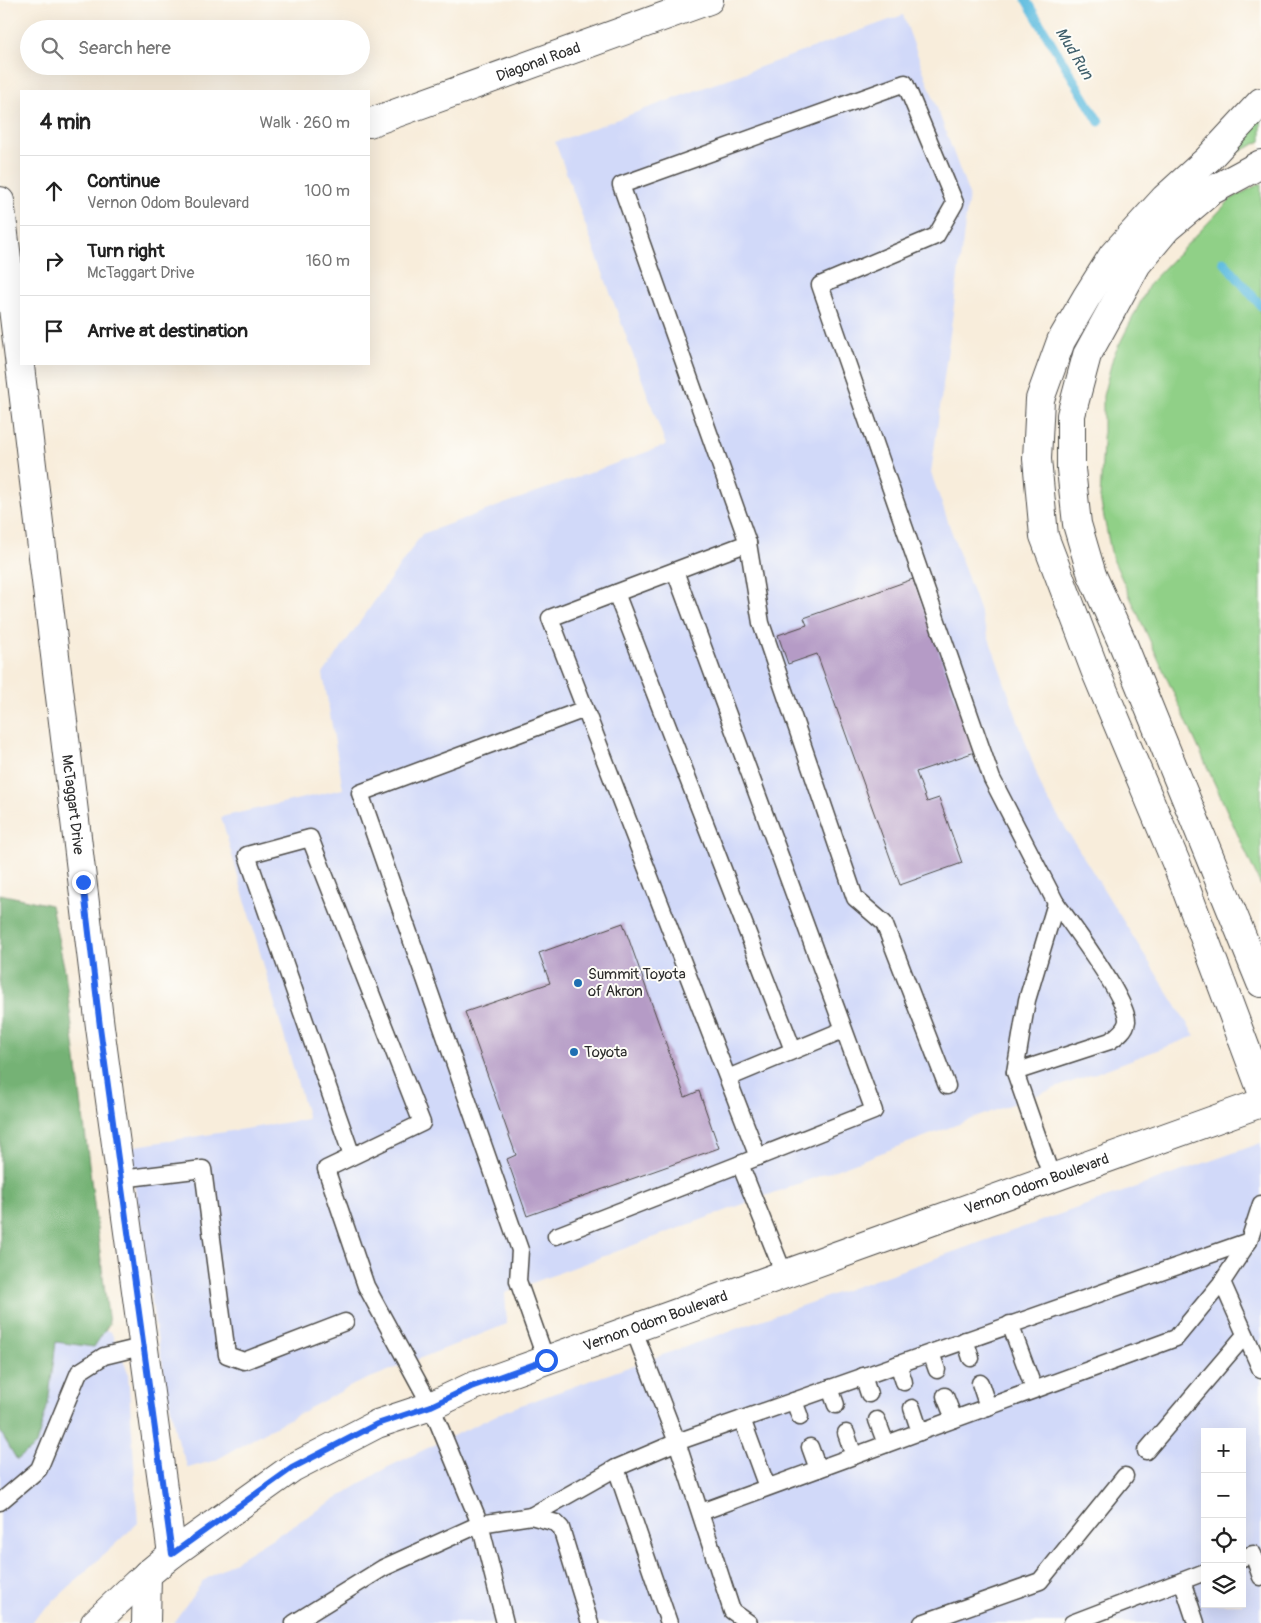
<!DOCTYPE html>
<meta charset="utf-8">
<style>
:root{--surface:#fff;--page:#f2f2f2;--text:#222;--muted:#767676;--line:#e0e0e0}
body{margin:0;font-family:Pangolin,sans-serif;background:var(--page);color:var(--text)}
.controls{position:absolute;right:15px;bottom:15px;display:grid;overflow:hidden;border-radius:0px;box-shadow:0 5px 20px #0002}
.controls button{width:45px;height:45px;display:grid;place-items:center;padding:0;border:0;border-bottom:1px solid var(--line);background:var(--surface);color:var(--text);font:25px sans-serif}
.stop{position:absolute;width:15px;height:15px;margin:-11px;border:4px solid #2563eb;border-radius:50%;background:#fff}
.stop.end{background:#2563eb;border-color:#fff;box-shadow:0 1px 5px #0008}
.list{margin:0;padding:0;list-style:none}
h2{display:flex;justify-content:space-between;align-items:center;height:65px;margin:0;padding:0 20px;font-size:21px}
h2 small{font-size:16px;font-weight:400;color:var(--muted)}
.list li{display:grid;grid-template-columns:32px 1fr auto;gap:15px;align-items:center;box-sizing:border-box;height:70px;padding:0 20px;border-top:1px solid var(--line)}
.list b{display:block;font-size:19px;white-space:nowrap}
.list p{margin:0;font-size:16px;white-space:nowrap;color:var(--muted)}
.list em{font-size:16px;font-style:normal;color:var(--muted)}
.icon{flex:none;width:28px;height:28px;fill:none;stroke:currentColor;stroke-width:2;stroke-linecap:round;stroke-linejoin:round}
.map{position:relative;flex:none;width:1261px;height:1623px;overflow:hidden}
.search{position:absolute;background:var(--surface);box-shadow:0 5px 20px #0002;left:20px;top:20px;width:350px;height:55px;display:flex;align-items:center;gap:12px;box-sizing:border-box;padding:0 18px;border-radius:28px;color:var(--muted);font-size:19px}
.panel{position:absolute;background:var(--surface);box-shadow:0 5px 20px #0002;left:20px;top:90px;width:350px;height:275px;border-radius:0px}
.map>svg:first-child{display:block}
.built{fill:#d1d9f9;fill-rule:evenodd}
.green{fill:#90d087;stroke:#5e7e59}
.forest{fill:#74b274;stroke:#506e50}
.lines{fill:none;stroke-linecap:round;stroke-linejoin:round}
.stream{stroke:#62bee0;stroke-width:9}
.building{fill:#b59bc6}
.lane-casing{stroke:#4a4845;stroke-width:19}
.street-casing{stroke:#4a4845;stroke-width:30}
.secondary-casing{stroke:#4a4845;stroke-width:30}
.highway-casing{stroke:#4a4845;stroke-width:30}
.lane{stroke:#fff;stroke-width:16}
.street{stroke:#fff;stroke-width:28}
.secondary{stroke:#fff;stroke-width:28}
.highway{stroke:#fff;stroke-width:28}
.route{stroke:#2563eb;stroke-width:6}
.poi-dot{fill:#1f6fb2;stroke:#fdfcf7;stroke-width:2}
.labels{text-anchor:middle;stroke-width:4;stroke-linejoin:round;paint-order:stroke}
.street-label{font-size:15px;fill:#2b2b2b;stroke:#fdfcf7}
.poi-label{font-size:15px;fill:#2b2b2b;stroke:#fdfcf7;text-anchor:start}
.water-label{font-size:16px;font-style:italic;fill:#3e5e6a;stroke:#fdfcf7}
</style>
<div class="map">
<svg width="1261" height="1623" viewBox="0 0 1261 1623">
<rect width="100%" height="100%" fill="#fdfcf7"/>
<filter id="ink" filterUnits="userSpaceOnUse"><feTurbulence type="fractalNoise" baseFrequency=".02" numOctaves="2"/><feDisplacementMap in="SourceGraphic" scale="10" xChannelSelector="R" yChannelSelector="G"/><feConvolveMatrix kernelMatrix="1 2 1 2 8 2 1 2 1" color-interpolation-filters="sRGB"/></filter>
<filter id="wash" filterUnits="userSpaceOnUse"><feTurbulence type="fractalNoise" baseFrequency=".0096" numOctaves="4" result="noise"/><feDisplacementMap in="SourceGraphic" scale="20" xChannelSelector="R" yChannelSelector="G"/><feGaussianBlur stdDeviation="1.12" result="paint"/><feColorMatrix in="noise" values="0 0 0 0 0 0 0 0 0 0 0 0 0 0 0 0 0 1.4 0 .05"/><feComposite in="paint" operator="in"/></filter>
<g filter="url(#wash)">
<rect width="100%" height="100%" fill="#f8eddb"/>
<g class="built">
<polygon points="903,15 969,195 931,473 1043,792 1195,1036 505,1293 507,1324 355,1384 272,1428 216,1460 188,1468 176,1436 155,1325 129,1147 308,1119 221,817 343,789 323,674 422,534 666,445 555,142"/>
<path d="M1261,1143V1623H173L203,1581L386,1468L507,1410ZM1205,1432H1242V1604H1205Z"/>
<polygon points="0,1291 111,1332 128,1372 138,1523 30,1623 0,1623"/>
</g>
<g class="green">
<polygon points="1261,113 1261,141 1233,155 1199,176"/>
<polygon points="1261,183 1261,886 1112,557 1100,498 1103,443 1103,396 1113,357 1150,283 1231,199"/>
</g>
<polygon class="forest" points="0,894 51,905 65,971 109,1324 94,1347 56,1342 48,1404 36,1445 17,1460 0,1431"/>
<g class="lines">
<g class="stream">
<polyline points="1026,0 1099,122"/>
<polyline points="1223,261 1261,306"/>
</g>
</g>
<g id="blocks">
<g class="building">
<polygon points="913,579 975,752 916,772 927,802 939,798 962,863 900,885 817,654 788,664 778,635 807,625 804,618"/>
<polygon points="623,923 685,1097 699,1091 719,1148 527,1216 507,1159 516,1155 465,1012 550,983 539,953"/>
</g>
</g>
</g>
<g filter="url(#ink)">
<use href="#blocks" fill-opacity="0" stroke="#4a4845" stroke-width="1"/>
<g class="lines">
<defs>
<g id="lane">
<polyline points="675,571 874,1111 758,1157"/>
<polyline points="616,593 793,1050"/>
<path d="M1015,1072L1110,1041C1117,1036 1126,1030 1127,1021C1128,1000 1070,922 1056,903"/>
<polyline points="728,1078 843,1030"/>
<polyline points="947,1086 884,923 855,898 761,623 748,543 621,185 905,83 955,203 936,236 820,285 992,779 1056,903 1027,1000 1015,1072 1052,1178"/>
<polyline points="352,1156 247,855 310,838 422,1123 326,1169 366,1286 431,1406 480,1524 505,1623"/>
<polyline points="740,1164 784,1274"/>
<polyline points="121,1179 203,1169 227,1355 244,1361 345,1322"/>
<polyline points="556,1236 758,1157 550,618 748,543"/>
<polyline points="1249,1241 1222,1282 1261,1370"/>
<polyline points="1010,1324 1034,1389"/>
<polyline points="633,1328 677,1442 732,1611 749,1623"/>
<polyline points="965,1340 971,1358"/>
<polyline points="931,1353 937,1370"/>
<polyline points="546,1360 518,1281 520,1250 360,793 585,709"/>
<polyline points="898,1364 904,1382"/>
<polyline points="863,1376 869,1394"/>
<polyline points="980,1383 988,1407"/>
<polyline points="830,1388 836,1405"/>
<polyline points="945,1396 954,1419"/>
<polyline points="794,1401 800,1417"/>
<polyline points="912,1408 920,1432"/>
<polyline points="742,1419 767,1487"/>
<polyline points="877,1420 886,1444"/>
<polyline points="846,1433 854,1456"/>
<polyline points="810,1447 818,1469"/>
<polyline points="1146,1451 1245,1335"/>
<polyline points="616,1468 669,1623"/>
<polyline points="0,1502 39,1469 79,1372 104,1356 145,1346"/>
<polyline points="701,1512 1176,1338 1222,1282"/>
<polyline points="531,1516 616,1468 677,1442 1249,1241 1261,1204"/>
<polyline points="1242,1558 1253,1554 1261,1577"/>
<polyline points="1182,1581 1196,1623"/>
<polyline points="294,1623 383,1568 480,1524 531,1516 556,1523 561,1528 590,1623"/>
<polyline points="922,1623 1040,1581 1125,1476"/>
<polyline points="1072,1623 1205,1572"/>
</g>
<g id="street">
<path id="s1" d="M369,123L709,0"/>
<path id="s2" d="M0,201L100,1027L172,1554"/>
<polyline points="146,1623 147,1574"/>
</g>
<g id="secondary">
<path id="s3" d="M95,1623L137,1583L172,1554L292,1468L377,1424L431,1406L471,1387L1261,1103"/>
</g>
<g id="highway">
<polyline points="1261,102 1208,159 1165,198 1113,255 1086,298 1061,341 1040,399 1037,459 1044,536 1095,670 1177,865 1261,1089"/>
<polyline points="1261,164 1211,191 1167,228 1137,264 1087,355 1071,415 1071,469 1077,524 1092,575 1123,644 1261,983"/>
</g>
</defs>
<use href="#lane" class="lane-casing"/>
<use href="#street" class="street-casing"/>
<use href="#secondary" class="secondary-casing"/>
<use href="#highway" class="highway-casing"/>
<use href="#lane" class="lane"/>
<use href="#street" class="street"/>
<use href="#secondary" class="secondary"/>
<use href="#highway" class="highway"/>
</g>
</g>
<g class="lines" filter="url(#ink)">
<polyline class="route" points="83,882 100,1027 172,1554 292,1468 377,1424 431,1406 471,1387 546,1360"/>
</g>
<g class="poi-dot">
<circle cx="578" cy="983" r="5"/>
<circle cx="574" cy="1052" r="5"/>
</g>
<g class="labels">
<g class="street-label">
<text dy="5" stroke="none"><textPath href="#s1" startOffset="180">Diagonal Road</textPath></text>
<text dy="5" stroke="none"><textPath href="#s2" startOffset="608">McTaggart Drive</textPath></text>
<text dy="5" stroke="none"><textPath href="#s3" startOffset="1049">Vernon Odom Boulevard</textPath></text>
<text dy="5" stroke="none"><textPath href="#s3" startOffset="644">Vernon Odom Boulevard</textPath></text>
</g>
<g class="poi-label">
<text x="588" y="979">Summit Toyota<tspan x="588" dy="17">of Akron</tspan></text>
<text x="584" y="1057">Toyota</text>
</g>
<g class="water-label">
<text transform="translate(1075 53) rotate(59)" y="6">Mud Run</text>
</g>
</g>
</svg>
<div class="controls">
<button>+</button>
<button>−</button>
<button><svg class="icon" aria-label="locate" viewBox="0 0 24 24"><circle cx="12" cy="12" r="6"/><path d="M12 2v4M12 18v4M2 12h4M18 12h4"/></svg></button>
<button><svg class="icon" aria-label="layers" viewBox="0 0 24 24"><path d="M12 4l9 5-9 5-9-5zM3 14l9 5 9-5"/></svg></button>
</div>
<div class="stop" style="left:546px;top:1360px"></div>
<div class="stop end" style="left:83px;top:882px"></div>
<div class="search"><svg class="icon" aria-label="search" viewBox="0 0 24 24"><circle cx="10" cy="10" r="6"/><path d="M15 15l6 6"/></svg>Search here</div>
<section class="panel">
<h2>4 min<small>Walk · 260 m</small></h2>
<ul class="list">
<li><svg class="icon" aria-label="ahead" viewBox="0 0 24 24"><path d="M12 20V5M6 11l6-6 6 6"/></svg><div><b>Continue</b><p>Vernon Odom Boulevard</p></div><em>100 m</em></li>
<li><svg class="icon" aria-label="right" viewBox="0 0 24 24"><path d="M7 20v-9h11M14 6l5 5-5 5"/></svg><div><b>Turn right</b><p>McTaggart Drive</p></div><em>160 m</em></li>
<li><svg class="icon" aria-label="arrive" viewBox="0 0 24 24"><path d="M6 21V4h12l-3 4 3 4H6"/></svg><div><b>Arrive at destination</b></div></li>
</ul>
</section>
</div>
